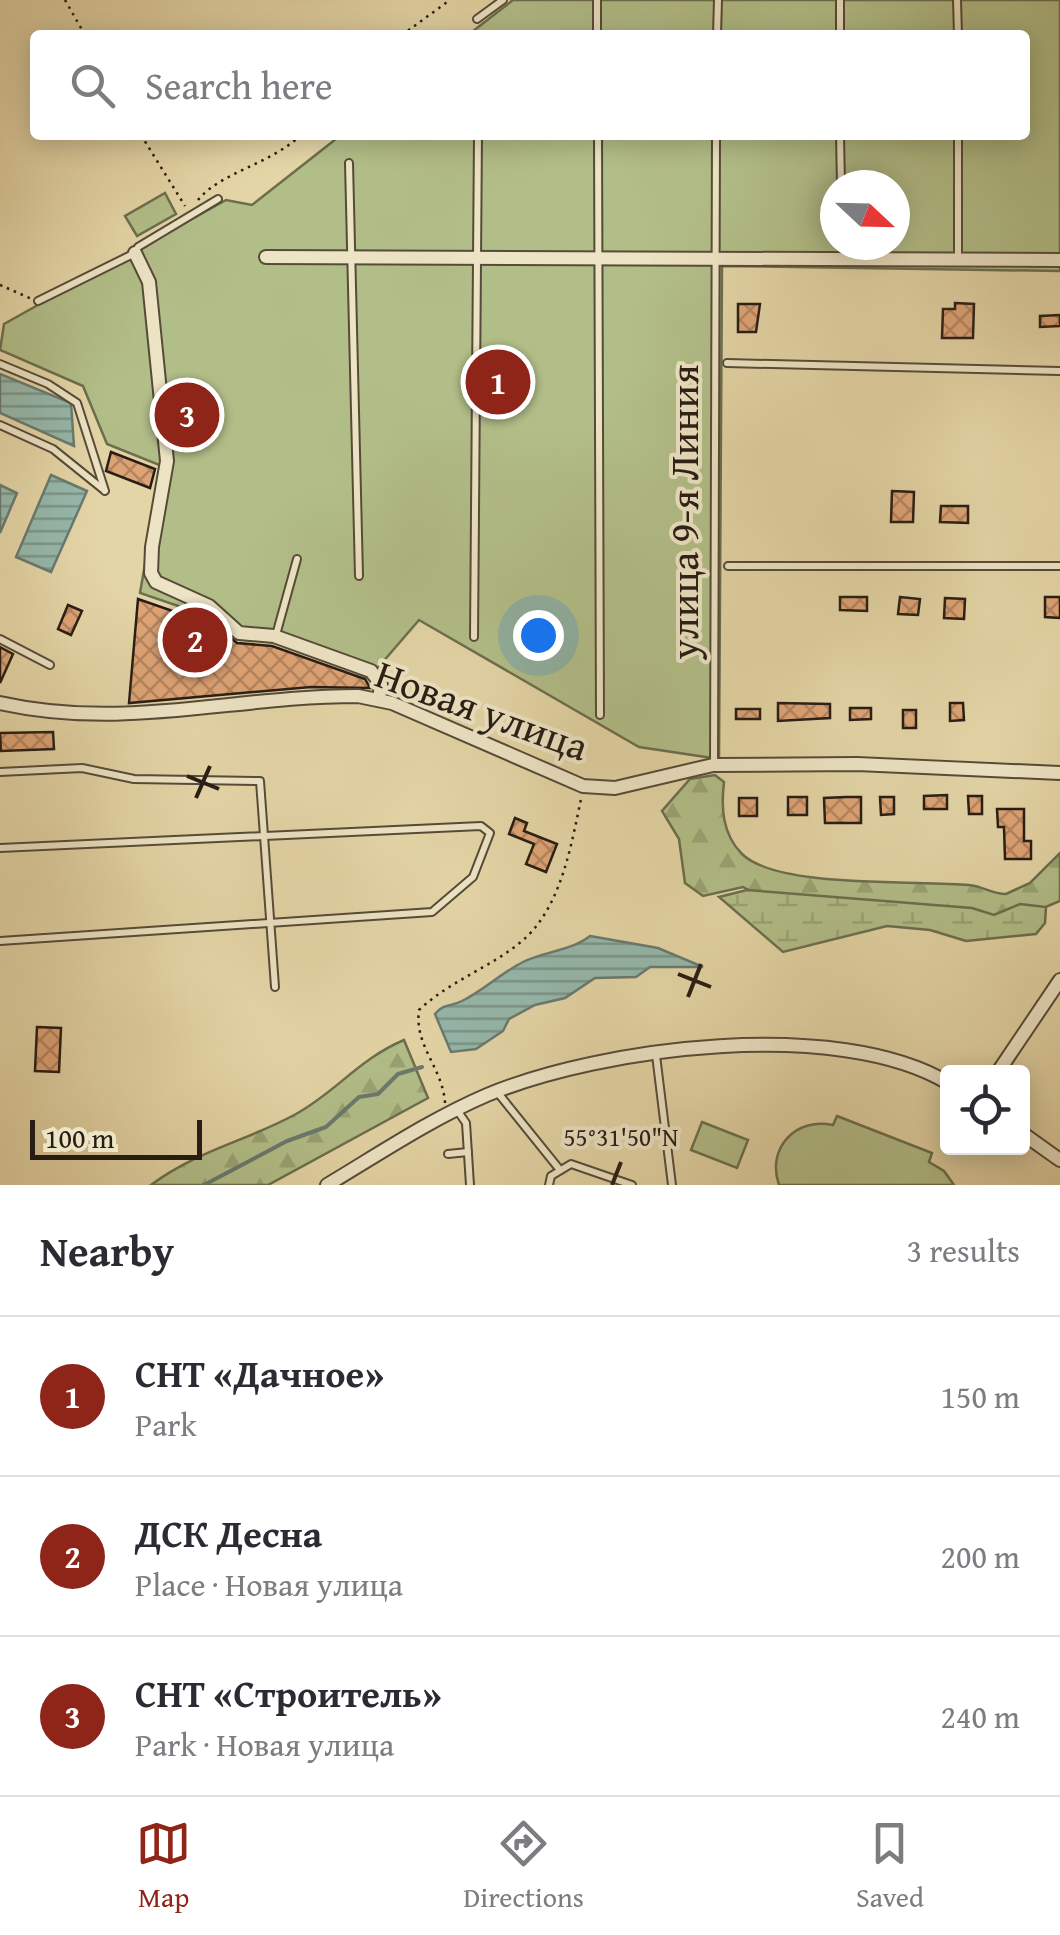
<!DOCTYPE html>
<meta charset="utf-8">
<style>
:root{--surface:#fff;--page:#f2f2f3;--text:#2b2b33;--muted:#7c7c81;--line:#e1e1e2;--accent:#8f2418}
body{margin:0;font-family:"Gentium Book Plus",serif;background:var(--page);color:var(--text)}
.controls{position:absolute;right:30px;bottom:30px;display:grid;overflow:hidden;border-radius:10px;box-shadow:0 5px 25px #0003}
.controls button{width:90px;height:90px;display:grid;place-items:center;padding:0;border:0;border-bottom:2px solid var(--line);background:var(--surface);color:var(--text);font:50px sans-serif}
.compass{position:absolute;left:820px;top:170px;width:90px;height:90px;border-radius:50%;background:var(--surface);box-shadow:0 5px 25px #0003;rotate:112deg}
.scale{position:absolute;left:30px;bottom:25px;width:172px;box-sizing:border-box;padding-left:10px;border:5px solid #271d14;border-top:0;font-size:28px;line-height:35px;white-space:nowrap;color:#271d14;-webkit-text-stroke:8px #ede4c5;paint-order:stroke}
.you{position:absolute;left:538px;top:635px;width:35px;height:35px;margin:-25px;border:8px solid #fff;border-radius:50%;background:#1a73e8;box-shadow:0 0 0 15px #1a73e833}
.badge{display:grid;place-items:center;width:65px;height:65px;border-radius:50%;background:var(--accent);color:#fff;font-size:32px;font-weight:700}
.pin{position:absolute;translate:-50% -50%;border:5px solid #fff;box-shadow:0 2px 10px #0006}
.list{margin:0;padding:0;list-style:none}
h2{display:flex;justify-content:space-between;align-items:center;height:130px;margin:0;padding:0 40px;font-size:42px}
h2 small{font-size:32px;font-weight:400;color:var(--muted)}
.list li{display:grid;grid-template-columns:65px 1fr auto;gap:30px;align-items:center;box-sizing:border-box;height:160px;padding:0 40px;border-top:2px solid var(--line)}
.list b{display:block;font-size:38px;white-space:nowrap}
.list p{margin:0;font-size:32px;white-space:nowrap;color:var(--muted)}
.list em{font-size:32px;font-style:normal;color:var(--muted)}
.icon{flex:none;width:55px;height:55px;fill:none;stroke:currentColor;stroke-width:2;stroke-linecap:round;stroke-linejoin:round}
.map{position:relative;flex:none;width:1060px;height:1185px;overflow:hidden}
.search{position:absolute;background:var(--surface);box-shadow:0 5px 25px #0003;left:30px;right:30px;top:30px;height:110px;display:flex;align-items:center;gap:25px;box-sizing:border-box;padding:0 35px;border-radius:10px;color:var(--muted);font-size:38px}
.sheet{height:610px;background:var(--surface)}
nav{display:flex;justify-content:space-around;align-items:center;box-sizing:border-box;height:140px;border-top:2px solid var(--line);background:var(--surface);font-size:28px;color:var(--muted)}
nav a{display:grid;justify-items:center;gap:5px}
nav .on{color:var(--accent)}
.map>svg:first-child{display:block}
.green{fill:#b2be88;stroke:#6c6e4e;stroke-width:2.5;fill-rule:evenodd}
.forest{fill:url(#forest-firs);stroke:#6c6e4e;stroke-width:2.5}
.wetland{fill:url(#wetland-marsh);stroke:#6c6e4e;stroke-width:2.5}
.water{fill:url(#water-rules);stroke:#697a6f;stroke-width:2.5}
.lines{fill:none;stroke-linecap:round;stroke-linejoin:round}
.stream{stroke:#697a6f;stroke-width:4}
.building{fill:url(#building-cross-hatch);stroke:#271d14;stroke-width:2.5}
.lane-casing{stroke:#564b38;stroke-width:10}
.street-casing{stroke:#564b38;stroke-width:16}
.path{stroke:#271d14;stroke-width:2.5;stroke-dasharray:2.5 5;stroke-linecap:butt}
.lane{stroke:#ede4c5;stroke-width:6}
.street{stroke:#ede4c5;stroke-width:12}
.ticks{fill:none;stroke:#271d14;stroke-width:4}
.labels{text-anchor:middle;stroke-width:8;stroke-linejoin:round;paint-order:stroke}
.street-label{font-size:40px;fill:#271d14;stroke:#ede4c5}
.ticks-label{font-size:25px;text-anchor:middle;fill:#271d14;stroke:#ede4c5;stroke-width:8;stroke-linejoin:round;paint-order:stroke}
</style>
<div class="map">
<svg width="1060" height="1185" viewBox="0 0 1060 1185">
<defs>
<pattern id="forest-firs" width="22" height="20" patternUnits="userSpaceOnUse" patternTransform="scale(2.5)"><rect width="22" height="20" fill="#b2be88"/><path d="M5 1l3.5 6h-7zM16 11l3.5 6h-7z" fill="#99a374"/></pattern>
<pattern id="wetland-marsh" width="20" height="14" patternUnits="userSpaceOnUse" patternTransform="scale(2.5)"><rect width="20" height="14" fill="#b2be88"/><path d="M1 5h8M5 5V1M11 12h8M15 12V8" fill="none" stroke="#99a374"/></pattern>
<pattern id="water-rules" width="6" height="5" patternUnits="userSpaceOnUse" patternTransform="scale(2.5)"><rect width="6" height="5" fill="#95b8ab"/><path d="M0 2.5h6" fill="none" stroke="#7a958a"/></pattern>
<pattern id="building-cross-hatch" width="8" height="8" patternUnits="userSpaceOnUse" patternTransform="scale(2.5)"><rect width="8" height="8" fill="#dfa476"/><path d="M0 0l8 8M0 8l8-8" fill="none" stroke="#b58560"/></pattern>
</defs>
<rect width="100%" height="100%" fill="#e4d5a6"/>
<filter id="stains"><feTurbulence type="fractalNoise" baseFrequency=".002" numOctaves="4"/><feColorMatrix values="0 0 0 0 .2 0 0 0 0 .09 0 0 0 0 .02 0 0 0 .5 -.17"/></filter>
<radialGradient id="worn" r=".72"><stop offset=".6" stop-color="#630" stop-opacity="0"/><stop offset="1" stop-color="#630" stop-opacity=".3"/></radialGradient>
<g class="green">
<path d="M513,0H1060V271L722,266L719,759L639,747L419,620L369,678L295,646L140,593L162,466L107,444L83,386L0,350L4,324L226,200L252,205L341,135H1025V35H468ZM835,185H895V245H835Z"/>
<polygon points="165,193 176,214 137,236 125,216"/>
<path d="M837,1116L932,1153L929,1162L944,1171L954,1185H779C766,1148 796,1117 833,1125Z"/>
<polygon points="702,1122 748,1140 737,1168 691,1150"/>
</g>
<g class="forest">
<path d="M715,775L724,782C721,807 722,834 742,854C778,889 917,880 969,885C982,886 992,894 1006,894L1030,883L1060,853V901L1027,915L809,922L743,887L703,896L685,883L679,839L662,811L690,779Z"/>
<path d="M404,1040L428,1098L268,1185H151C198,1150 247,1141 296,1114C336,1092 359,1059 404,1040Z"/>
</g>
<polygon class="wetland" points="747,890 972,908 994,915 1020,904 1046,907 1045,923 1036,934 966,941 930,930 887,926 783,952 719,897"/>
<g class="water">
<polygon points="0,374 71,403 74,446 0,413"/>
<polygon points="51,475 87,491 51,572 16,557"/>
<polygon points="0,485 17,493 0,533"/>
<path d="M590,936L658,948L703,967H650L636,977L595,978L565,998L535,1005L509,1019L503,1031L476,1049L451,1052L435,1014C444,1003 450,1007 462,1001C483,991 501,973 523,962C545,951 571,951 590,936Z"/>
</g>
<g class="lines">
<polyline class="stream" points="204,1185 287,1141 326,1127 359,1097 378,1094 398,1074 422,1067"/>
</g>
<g class="building">
<polygon points="955,303 974,304 973,338 942,338 943,309 955,309"/>
<polygon points="738,304 760,304 756,332 738,332"/>
<polygon points="1060,315 1060,326 1040,327 1040,316"/>
<polygon points="111,452 155,469 150,488 106,471"/>
<polygon points="892,491 914,492 913,522 891,522"/>
<polygon points="941,506 968,506 968,523 940,522"/>
<polygon points="840,597 867,597 867,611 840,610"/>
<polygon points="900,597 920,599 918,615 898,614"/>
<polygon points="1045,597 1060,597 1060,618 1045,617"/>
<polygon points="945,598 965,599 964,619 944,618"/>
<polygon points="138,599 216,626 237,643 272,646 365,679 370,688 311,687 129,703"/>
<polygon points="68,605 82,611 71,635 58,629"/>
<polygon points="0,647 13,654 0,683"/>
<polygon points="778,703 830,704 830,718 778,721"/>
<polygon points="950,703 963,703 964,720 950,721"/>
<polygon points="850,708 871,708 871,719 850,720"/>
<rect x="736" y="709" width="24" height="10"/>
<rect x="903" y="710" width="13" height="18"/>
<polygon points="53,732 54,749 1,751 0,733"/>
<polygon points="947,795 947,809 924,809 924,796"/>
<polygon points="968,796 982,796 982,814 969,814"/>
<rect x="788" y="797" width="19" height="18"/>
<polygon points="846,797 861,797 861,823 825,823 824,798"/>
<polygon points="880,797 894,797 894,814 881,815"/>
<rect x="739" y="798" width="18" height="18"/>
<polygon points="997,809 1024,809 1024,841 1031,841 1031,859 1005,859 1004,827 998,827"/>
<polygon points="515,818 527,823 524,831 557,844 546,872 526,864 534,844 509,834"/>
<polygon points="37,1027 61,1028 59,1072 35,1071"/>
</g>
<g class="lines">
<defs>
<g id="lane">
<polyline points="597,0 597,35"/>
<polyline points="840,0 840,35"/>
<polyline points="957,0 958,35"/>
<polyline points="477,19 503,0"/>
<polyline points="717,35 718,0"/>
<polyline points="598,135 600,715"/>
<polyline points="840,135 841,185"/>
<polyline points="958,135 958,258"/>
<polyline points="349,163 359,576"/>
<polyline points="38,301 135,253 138,247 218,199"/>
<polyline points="727,363 1060,371"/>
<polyline points="0,364 48,384 77,403 105,491"/>
<polyline points="0,425 53,449 104,490"/>
<polyline points="728,566 1060,566"/>
<polyline points="276,635 297,559"/>
<polyline points="474,637 478,135"/>
<polyline points="0,639 50,665"/>
<polyline points="714,764 716,135"/>
<polyline points="0,772 82,768 134,779 260,781 275,987"/>
<polyline points="0,848 481,826 490,833 473,877 432,912 0,941"/>
<polyline points="656,1055 672,1185"/>
<polyline points="498,1093 560,1170"/>
<polyline points="457,1110 466,1123 470,1185"/>
<polyline points="448,1154 468,1152"/>
<polyline points="549,1185 551,1176 571,1164 632,1185"/>
</g>
<g id="street">
<polyline points="135,253 149,282 167,461 152,547 151,573 156,582 209,606 239,633 274,636 371,671 381,684 379,700"/>
<polyline points="266,257 1060,260"/>
<path d="M0,703C126,731 232,696 358,696L392,703L583,786L615,788L713,765L857,764L1060,773"/>
<polyline points="998,1072 1060,980"/>
<polyline points="1022,1133 1060,1160"/>
<path d="M327,1185C379,1154 431,1119 487,1095C602,1047 838,1017 948,1083"/>
</g>
</defs>
<use href="#lane" class="lane-casing"/>
<use href="#street" class="street-casing"/>
<g class="path">
<polyline points="65,0 85,35"/>
<polyline points="402,35 450,0"/>
<polyline points="141,135 185,206"/>
<path d="M198,200C221,172 269,165 301,135"/>
<polyline points="0,285 32,299"/>
<path d="M445,1103C443,1068 414,1046 419,1010C451,980 490,968 522,941C561,908 571,846 581,799"/>
</g>
<use href="#lane" class="lane"/>
<use href="#street" class="street"/>
</g>
<path class="ticks" d="M187,776L219,789M196,798L210,766M678,974L711,987M688,997L701,964M612,1185L621,1162"/>
<g class="labels">
<g class="street-label">
<text transform="translate(684 512) rotate(-90)" y="14">улица 9-я Линия</text>
<text transform="translate(482 710) rotate(20)" y="14">Новая улица</text>
</g>
</g>
<g class="ticks-label">
<text x="621" y="1146">55°31'50"N</text>
</g>
<rect width="100%" height="100%" filter="url(#stains)"/>
<rect width="100%" height="100%" fill="url(#worn)"/>
</svg>
<div class="controls">
<button><svg class="icon" aria-label="locate" viewBox="0 0 24 24"><circle cx="12" cy="12" r="6"/><path d="M12 2v4M12 18v4M2 12h4M18 12h4"/></svg></button>
</div>
<svg class="compass" viewBox="-18 -18 36 36"><path d="M0-13l5 13h-10z" fill="#e53935"/><path d="M0 13l5-13h-10z" fill="#7c7c81"/></svg>
<div class="scale">100 m</div>
<div class="you"></div>
<div class="pin badge" style="left:498px;top:382px">1</div>
<div class="pin badge" style="left:195px;top:640px">2</div>
<div class="pin badge" style="left:187px;top:415px">3</div>
<div class="search"><svg class="icon" aria-label="search" viewBox="0 0 24 24"><circle cx="10" cy="10" r="6"/><path d="M15 15l6 6"/></svg>Search here</div>
</div>
<section class="sheet">
<h2>Nearby<small>3 results</small></h2>
<ul class="list">
<li><span class="badge">1</span><div><b>СНТ «Дачное»</b><p>Park</p></div><em>150 m</em></li>
<li><span class="badge">2</span><div><b>ДСК Десна</b><p>Place · Новая улица</p></div><em>200 m</em></li>
<li><span class="badge">3</span><div><b>СНТ «Строитель»</b><p>Park · Новая улица</p></div><em>240 m</em></li>
</ul>
</section>
<nav>
<a class="on"><svg class="icon" aria-label="map" viewBox="0 0 24 24"><path d="M3 6l6-2 6 2 6-2v14l-6 2-6-2-6 2zM9 4v14M15 6v14"/></svg>Map</a>
<a><svg class="icon" aria-label="directions" viewBox="0 0 24 24"><path d="M12 3l9 9-9 9-9-9zM9 14v-3h6M13 9l2 2-2 2"/></svg>Directions</a>
<a><svg class="icon" aria-label="saved" viewBox="0 0 24 24"><path d="M7 4h10v16l-5-4-5 4z"/></svg>Saved</a>
</nav>
